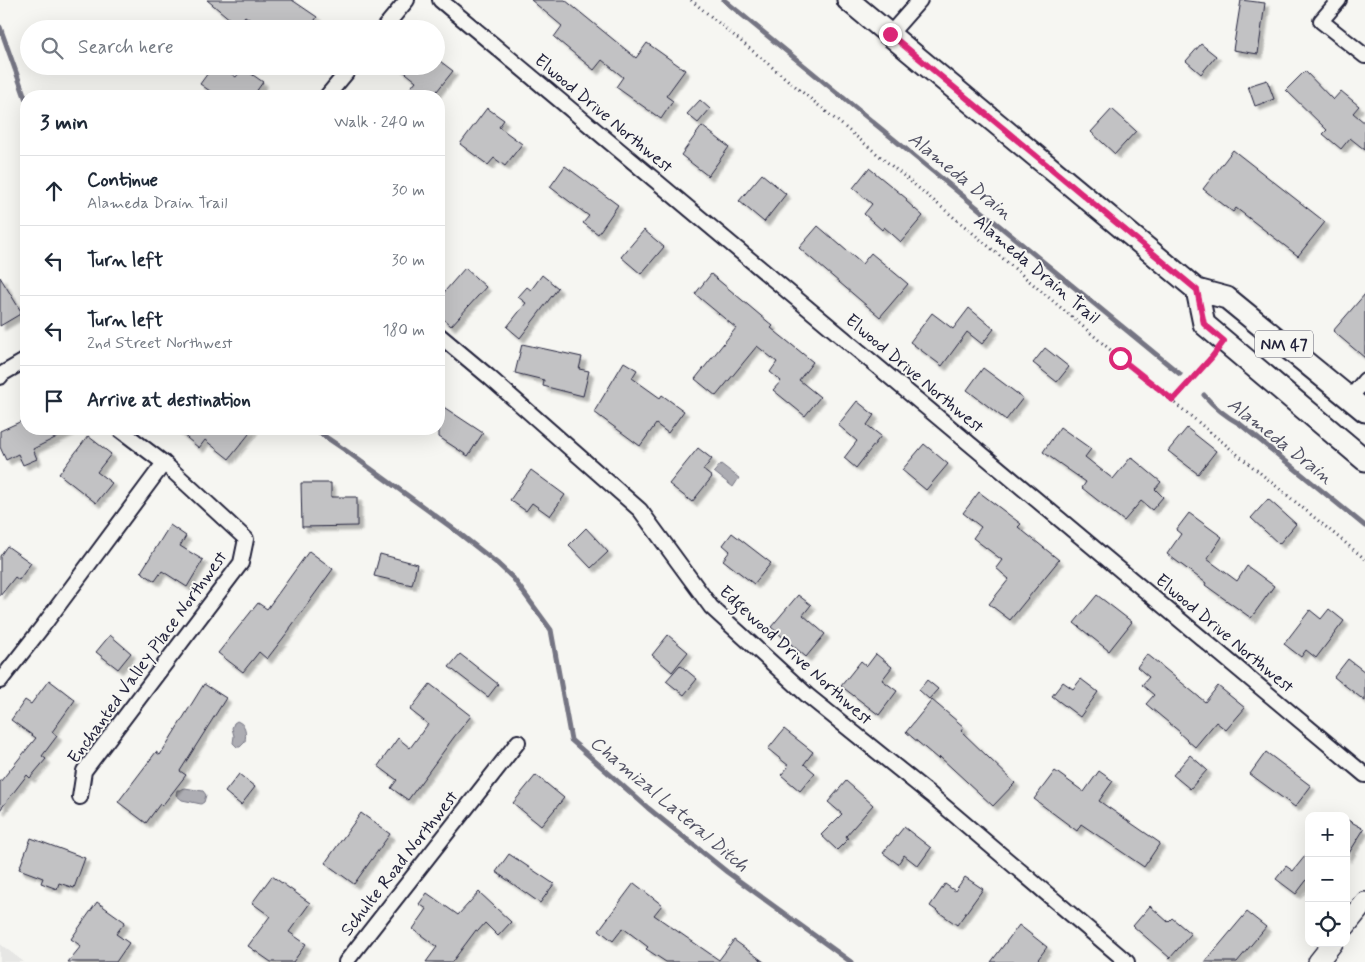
<!DOCTYPE html>
<meta charset="utf-8">
<style>
:root{--surface:#fff;--page:#f6f6f7;--text:#1f2937;--muted:#747a83;--line:#e0e1e3}
body{margin:0;font-family:Mynerve,sans-serif;background:var(--page);color:var(--text)}
.controls{position:absolute;right:15px;bottom:15px;display:grid;overflow:hidden;border-radius:10px;box-shadow:0 5px 20px #0002}
.controls button{width:45px;height:45px;display:grid;place-items:center;padding:0;border:0;border-bottom:1px solid var(--line);background:var(--surface);color:var(--text);font:25px sans-serif}
.stop{position:absolute;width:15px;height:15px;margin:-11px;border:4px solid #db2777;border-radius:50%;background:#fff}
.stop.end{background:#db2777;border-color:#fff;box-shadow:0 1px 5px #0008}
.list{margin:0;padding:0;list-style:none}
h2{display:flex;justify-content:space-between;align-items:center;height:65px;margin:0;padding:0 20px;font-size:21px}
h2 small{font-size:16px;font-weight:400;color:var(--muted)}
.list li{display:grid;grid-template-columns:32px 1fr auto;gap:15px;align-items:center;box-sizing:border-box;height:70px;padding:0 20px;border-top:1px solid var(--line)}
.list b{display:block;font-size:19px;white-space:nowrap}
.list p{margin:0;font-size:16px;white-space:nowrap;color:var(--muted)}
.list em{font-size:16px;font-style:normal;color:var(--muted)}
.icon{flex:none;width:28px;height:28px;fill:none;stroke:currentColor;stroke-width:2;stroke-linecap:round;stroke-linejoin:round}
.map{position:relative;flex:none;width:1365px;height:962px;overflow:hidden}
.search{position:absolute;background:var(--surface);box-shadow:0 5px 20px #0002;left:20px;top:20px;width:425px;height:55px;display:flex;align-items:center;gap:12px;box-sizing:border-box;padding:0 18px;border-radius:28px;color:var(--muted);font-size:19px}
.panel{position:absolute;background:var(--surface);box-shadow:0 5px 20px #0002;left:20px;top:90px;width:425px;height:345px;border-radius:20px}
.map>svg:first-child{display:block}
.built{fill:#e6e6e4}
.water{fill:#adadb3;stroke:#757583}
.lines{fill:none;stroke-linecap:round;stroke-linejoin:round}
.stream{stroke:#757583;stroke-width:5}
.building{fill:#c2c2c4;stroke:#22223b;filter:url(#shadow)}
.minor-casing{stroke:#22223b;stroke-width:18}
.secondary-casing{stroke:#22223b;stroke-width:22}
.primary-casing{stroke:#22223b;stroke-width:25}
.path{stroke:#22223b;stroke-width:3;stroke-dasharray:1 4;stroke-linecap:butt}
.minor{stroke:#f6f6f2;stroke-width:14}
.secondary{stroke:#f6f6f2;stroke-width:19}
.primary{stroke:#f6f6f2;stroke-width:21}
.route{stroke:#db2777;stroke-width:6}
.labels{text-anchor:middle;stroke-width:4;stroke-linejoin:round;paint-order:stroke}
.shield{fill:#f6f6f2;stroke:#626272;stroke-width:1}
.shield-label{font-size:16px;font-weight:bold;fill:#22223b}
.street-label{font-size:18px;fill:#22223b;stroke:#f6f6f2}
.water-label{font-size:19px;font-style:italic;fill:#535365;stroke:#f6f6f2}
</style>
<div class="map">
<svg width="1365" height="962" viewBox="0 0 1365 962">
<defs>
<filter id="shadow"><feDropShadow dx="4.5" dy="4.5" stdDeviation="1" flood-color="#0004"/></filter>
</defs>
<rect width="100%" height="100%" fill="#f6f6f2"/>
<filter id="ink" filterUnits="userSpaceOnUse"><feTurbulence type="fractalNoise" baseFrequency=".02" numOctaves="2"/><feDisplacementMap in="SourceGraphic" scale="10" xChannelSelector="R" yChannelSelector="G"/><feConvolveMatrix kernelMatrix="1 2 1 2 8 2 1 2 1" color-interpolation-filters="sRGB"/></filter>
<g filter="url(#ink)">
<polygon class="built" points="0,944 24,962 0,962"/>
<g class="water">
<polygon points="721,464 739,478 733,487 714,472"/>
<path d="M237,721C247,725 246,733 245,742L240,747H237L233,743L234,736L232,728L234,723Z"/>
<polygon points="185,788 203,791 206,795 204,802 201,804 182,800 176,795 177,790 180,790"/>
</g>
<g class="lines">
<g class="stream">
<polyline points="724,0 1180,374"/>
<polyline points="0,27 26,100"/>
<path d="M1204,395C1215,408 1225,416 1240,424L1365,526"/>
<polyline points="314,429 345,450 455,530 498,564 513,578 551,630 571,740 648,808 727,872 851,962"/>
</g>
</g>
<g class="building">
<polygon points="207,0 292,0 317,17 309,29 263,29 245,16 237,25"/>
<polygon points="531,0 565,0 636,58 647,43 685,70 666,96 673,101 661,119 616,87 623,77 602,60 594,70 554,37 562,26"/>
<polygon points="1241,0 1265,3 1258,54 1233,50"/>
<polygon points="1201,44 1216,56 1201,74 1186,61"/>
<polygon points="436,58 453,71 433,96 404,96 416,81 397,66 436,66"/>
<polygon points="213,66 220,66 236,77 243,68 263,82 253,96 217,96 200,84"/>
<polygon points="1305,71 1333,100 1341,91 1359,106 1353,113 1365,123 1365,150 1350,138 1341,149 1323,134 1327,130 1286,90"/>
<polygon points="1267,80 1274,99 1255,106 1248,86"/>
<polygon points="700,100 710,109 698,123 687,114"/>
<polygon points="487,108 504,120 499,127 522,144 505,166 494,158 488,165 460,144"/>
<polygon points="1112,109 1136,131 1115,154 1091,132"/>
<polygon points="702,126 729,147 708,176 681,155"/>
<polygon points="1233,150 1325,222 1298,256 1236,208 1233,212 1203,189"/>
<polygon points="565,166 618,205 598,234 583,223 589,216 550,187"/>
<polygon points="869,168 907,199 906,201 923,216 901,242 884,227 882,230 864,214 872,204 853,188"/>
<polygon points="762,174 786,194 764,222 739,201"/>
<polygon points="818,226 862,264 871,253 908,284 880,317 799,248"/>
<polygon points="644,230 664,247 641,274 621,257"/>
<polygon points="465,268 486,287 451,326 439,315 439,298"/>
<polygon points="711,274 773,326 771,328 813,362 799,380 820,397 805,416 773,390 781,381 770,372 777,362 757,346 716,396 695,379 736,328 695,294"/>
<polygon points="542,275 558,288 520,338 507,327 526,303 518,297 527,287 531,290"/>
<polygon points="0,277 22,313 0,326"/>
<polygon points="1365,294 1365,358 1333,331"/>
<polygon points="969,308 994,329 982,344 967,332 942,366 910,342 932,313 953,329"/>
<polygon points="522,344 582,357 579,369 589,371 583,396 543,386 544,380 515,373"/>
<polygon points="1045,348 1069,367 1057,382 1033,363"/>
<polygon points="624,362 637,370 632,378 660,398 662,395 684,411 668,433 656,424 640,446 594,412"/>
<polygon points="983,368 1023,398 1006,420 967,390"/>
<polygon points="857,401 874,415 867,425 881,436 856,468 844,458 857,441 838,425"/>
<polygon points="439,404 483,433 468,456 439,437"/>
<polygon points="26,419 26,429 73,429 33,449 37,459 23,465 18,454 6,460 0,447 0,431"/>
<polygon points="1060,427 1091,449 1085,457 1113,479 1131,457 1161,482 1155,489 1163,497 1152,510 1141,501 1124,521 1082,488 1086,482 1043,452"/>
<polygon points="1187,428 1216,451 1198,474 1168,451"/>
<polygon points="176,429 253,429 229,459 205,440 199,448"/>
<polygon points="88,436 111,454 97,472 112,483 96,503 59,474"/>
<polygon points="924,444 948,464 926,490 902,470"/>
<polygon points="698,448 712,459 703,470 712,477 692,502 669,484"/>
<polygon points="531,470 565,495 550,516 532,503 526,511 510,500"/>
<polygon points="301,483 331,483 331,497 357,497 357,526 302,527"/>
<polygon points="979,492 1021,524 1018,527 1059,560 1010,620 989,604 1009,579 996,568 1002,560 973,538 981,527 963,513"/>
<polygon points="1268,499 1296,524 1279,544 1251,518"/>
<polygon points="1189,513 1222,537 1207,559 1237,581 1247,566 1274,586 1251,618 1205,585 1206,583 1167,554 1181,534 1176,530"/>
<polygon points="170,525 186,536 180,546 203,560 187,587 162,571 155,581 141,572"/>
<polygon points="586,528 608,552 591,568 569,545"/>
<polygon points="732,533 771,563 754,584 723,560 730,551 723,545"/>
<polygon points="7,546 31,563 19,580 15,577 0,596 0,556"/>
<polygon points="309,551 333,569 290,628 290,629 267,659 259,652 243,672 218,653 258,603 267,609"/>
<polygon points="380,554 417,564 412,585 374,576"/>
<polygon points="798,595 811,605 803,615 825,634 806,657 771,627"/>
<polygon points="1097,595 1132,622 1109,651 1074,623"/>
<polygon points="1329,609 1344,621 1316,658 1306,650 1301,657 1284,644 1310,610 1321,619"/>
<polygon points="110,635 131,653 118,669 96,652"/>
<polygon points="668,635 688,652 672,672 652,655"/>
<polygon points="460,654 498,684 488,697 449,667"/>
<polygon points="876,654 892,667 882,680 897,691 879,715 841,686 861,661 867,666"/>
<polygon points="1147,654 1205,702 1218,686 1245,708 1226,730 1216,722 1195,747 1179,733 1180,732 1146,704 1154,695 1142,685 1149,677 1137,667"/>
<polygon points="1348,659 1365,672 1365,701 1334,677"/>
<polygon points="680,665 697,679 684,695 666,681"/>
<polygon points="1081,679 1098,692 1080,717 1052,696 1063,682 1073,689"/>
<polygon points="49,680 75,700 52,732 57,736 42,756 46,759 30,778 27,775 0,810 0,782 36,738 11,720 25,700 31,704"/>
<polygon points="927,680 938,689 929,699 919,690"/>
<polygon points="204,684 226,698 180,771 186,775 162,806 160,804 146,823 118,802 156,752 160,755"/>
<polygon points="430,684 471,716 454,737 408,800 391,788 397,780 378,766 398,738 410,748 428,724 410,710"/>
<polygon points="932,700 964,727 961,731 1015,783 993,806 940,757 938,759 906,732"/>
<polygon points="784,729 813,752 804,764 815,773 800,791 781,775 789,766 768,749"/>
<polygon points="1266,752 1311,786 1295,807 1250,774"/>
<polygon points="1190,755 1207,770 1190,789 1173,775"/>
<polygon points="1055,771 1084,792 1099,771 1113,781 1099,801 1160,843 1144,867 1081,824 1077,831 1034,799"/>
<polygon points="239,774 255,787 241,805 225,792"/>
<polygon points="536,775 564,798 541,826 513,803"/>
<polygon points="846,781 873,805 846,836 848,839 837,850 821,835 842,814 828,802"/>
<polygon points="361,813 390,834 354,884 325,863"/>
<polygon points="1346,819 1364,829 1346,858"/>
<polygon points="904,827 931,848 918,866 904,855 898,864 883,853"/>
<polygon points="31,838 85,858 74,888 59,883 57,889 41,883 43,878 19,869"/>
<polygon points="1309,851 1309,877 1296,894 1276,879 1286,866 1293,871"/>
<polygon points="509,854 554,884 540,903 496,872"/>
<polygon points="272,876 310,903 289,932 306,944 293,962 271,962 248,946 270,916 252,903"/>
<polygon points="965,877 983,889 957,925 930,906 945,884 955,891"/>
<polygon points="634,883 662,905 654,915 719,960 734,940 764,962 666,962 646,949 648,947 623,928 613,941 599,930"/>
<polygon points="479,892 511,922 498,936 485,923 478,931 476,930 452,962 426,962 437,947 413,929 427,909 419,904 427,893 458,915"/>
<polygon points="97,902 125,922 116,934 129,943 116,962 68,962 81,946 71,939"/>
<polygon points="1150,906 1168,922 1172,918 1191,934 1170,958 1133,926"/>
<polygon points="1247,912 1266,927 1237,962 1205,962"/>
<polygon points="1019,925 1047,947 1036,962 991,962"/>
</g>
<g class="lines">
<defs>
<g id="minor">
<polyline points="440,0 1365,775"/>
<polyline points="1339,0 1321,21 1365,56"/>
<polyline points="383,29 407,0"/>
<polyline points="890,34 920,0"/>
<polyline points="327,96 352,66"/>
<polyline points="439,335 488,376 640,510 711,607 807,695 931,795 1127,962"/>
<polyline points="0,377 2,374 26,360"/>
<polyline points="1350,398 1365,380"/>
<polyline points="0,681 43,626 164,463"/>
<polyline points="80,797 84,771 241,563 246,539 164,463 119,429"/>
<polyline points="346,962 518,742"/>
</g>
<g id="secondary">
<polyline points="1346,926 1365,902"/>
<polyline points="1318,962 1333,943"/>
</g>
<g id="primary">
<polyline points="848,0 1197,290 1227,298 1365,411"/>
<polyline points="1197,290 1204,324 1365,460"/>
</g>
</defs>
<use href="#minor" class="minor-casing"/>
<use href="#secondary" class="secondary-casing"/>
<use href="#primary" class="primary-casing"/>
<g class="path">
<polyline points="691,0 974,234 1120,358 1365,559"/>
<polyline points="1173,401 1214,354"/>
</g>
<use href="#minor" class="minor"/>
<use href="#secondary" class="secondary"/>
<use href="#primary" class="primary"/>
</g>
</g>
<g class="lines" filter="url(#ink)">
<polyline class="route" points="890,34 1197,290 1204,324 1224,341 1212,357 1173,400 1120,358"/>
</g>
<g class="labels">
<rect class="shield" x="1255" y="330.5" width="58" height="27" rx="4"/>
<g class="shield-label">
<text x="1284" y="350">NM 47</text>
</g>
<g class="street-label">
<text transform="translate(604 113) rotate(40)" y="6">Elwood Drive Northwest</text>
<text transform="translate(1037 269) rotate(40)" y="6">Alameda Drain Trail</text>
<text transform="translate(915 373) rotate(40)" y="6">Elwood Drive Northwest</text>
<text transform="translate(1225 633) rotate(40)" y="6">Elwood Drive Northwest</text>
<text transform="translate(796 655) rotate(42)" y="6">Edgewood Drive Northwest</text>
<text transform="translate(147 657) rotate(-54)" y="6">Enchanted Valley Place Northwest</text>
<text transform="translate(399 863) rotate(-52)" y="6">Schulte Road Northwest</text>
</g>
<g class="water-label">
<text transform="translate(961 175) rotate(39)" y="7">Alameda Drain</text>
<text transform="translate(1281 440) rotate(38)" y="7">Alameda Drain</text>
<text transform="translate(670 803) rotate(40)" y="7">Chamizal Lateral Ditch</text>
</g>
</g>
</svg>
<div class="controls">
<button>+</button>
<button>−</button>
<button><svg class="icon" aria-label="locate" viewBox="0 0 24 24"><circle cx="12" cy="12" r="6"/><path d="M12 2v4M12 18v4M2 12h4M18 12h4"/></svg></button>
</div>
<div class="stop" style="left:1120px;top:358px"></div>
<div class="stop end" style="left:890px;top:34px"></div>
<div class="search"><svg class="icon" aria-label="search" viewBox="0 0 24 24"><circle cx="10" cy="10" r="6"/><path d="M15 15l6 6"/></svg>Search here</div>
<section class="panel">
<h2>3 min<small>Walk · 240 m</small></h2>
<ul class="list">
<li><svg class="icon" aria-label="ahead" viewBox="0 0 24 24"><path d="M12 20V5M6 11l6-6 6 6"/></svg><div><b>Continue</b><p>Alameda Drain Trail</p></div><em>30 m</em></li>
<li><svg class="icon" aria-label="left" viewBox="0 0 24 24"><path d="M17 20v-9H6M10 6l-5 5 5 5"/></svg><div><b>Turn left</b></div><em>30 m</em></li>
<li><svg class="icon" aria-label="left" viewBox="0 0 24 24"><path d="M17 20v-9H6M10 6l-5 5 5 5"/></svg><div><b>Turn left</b><p>2nd Street Northwest</p></div><em>180 m</em></li>
<li><svg class="icon" aria-label="arrive" viewBox="0 0 24 24"><path d="M6 21V4h12l-3 4 3 4H6"/></svg><div><b>Arrive at destination</b></div></li>
</ul>
</section>
</div>
